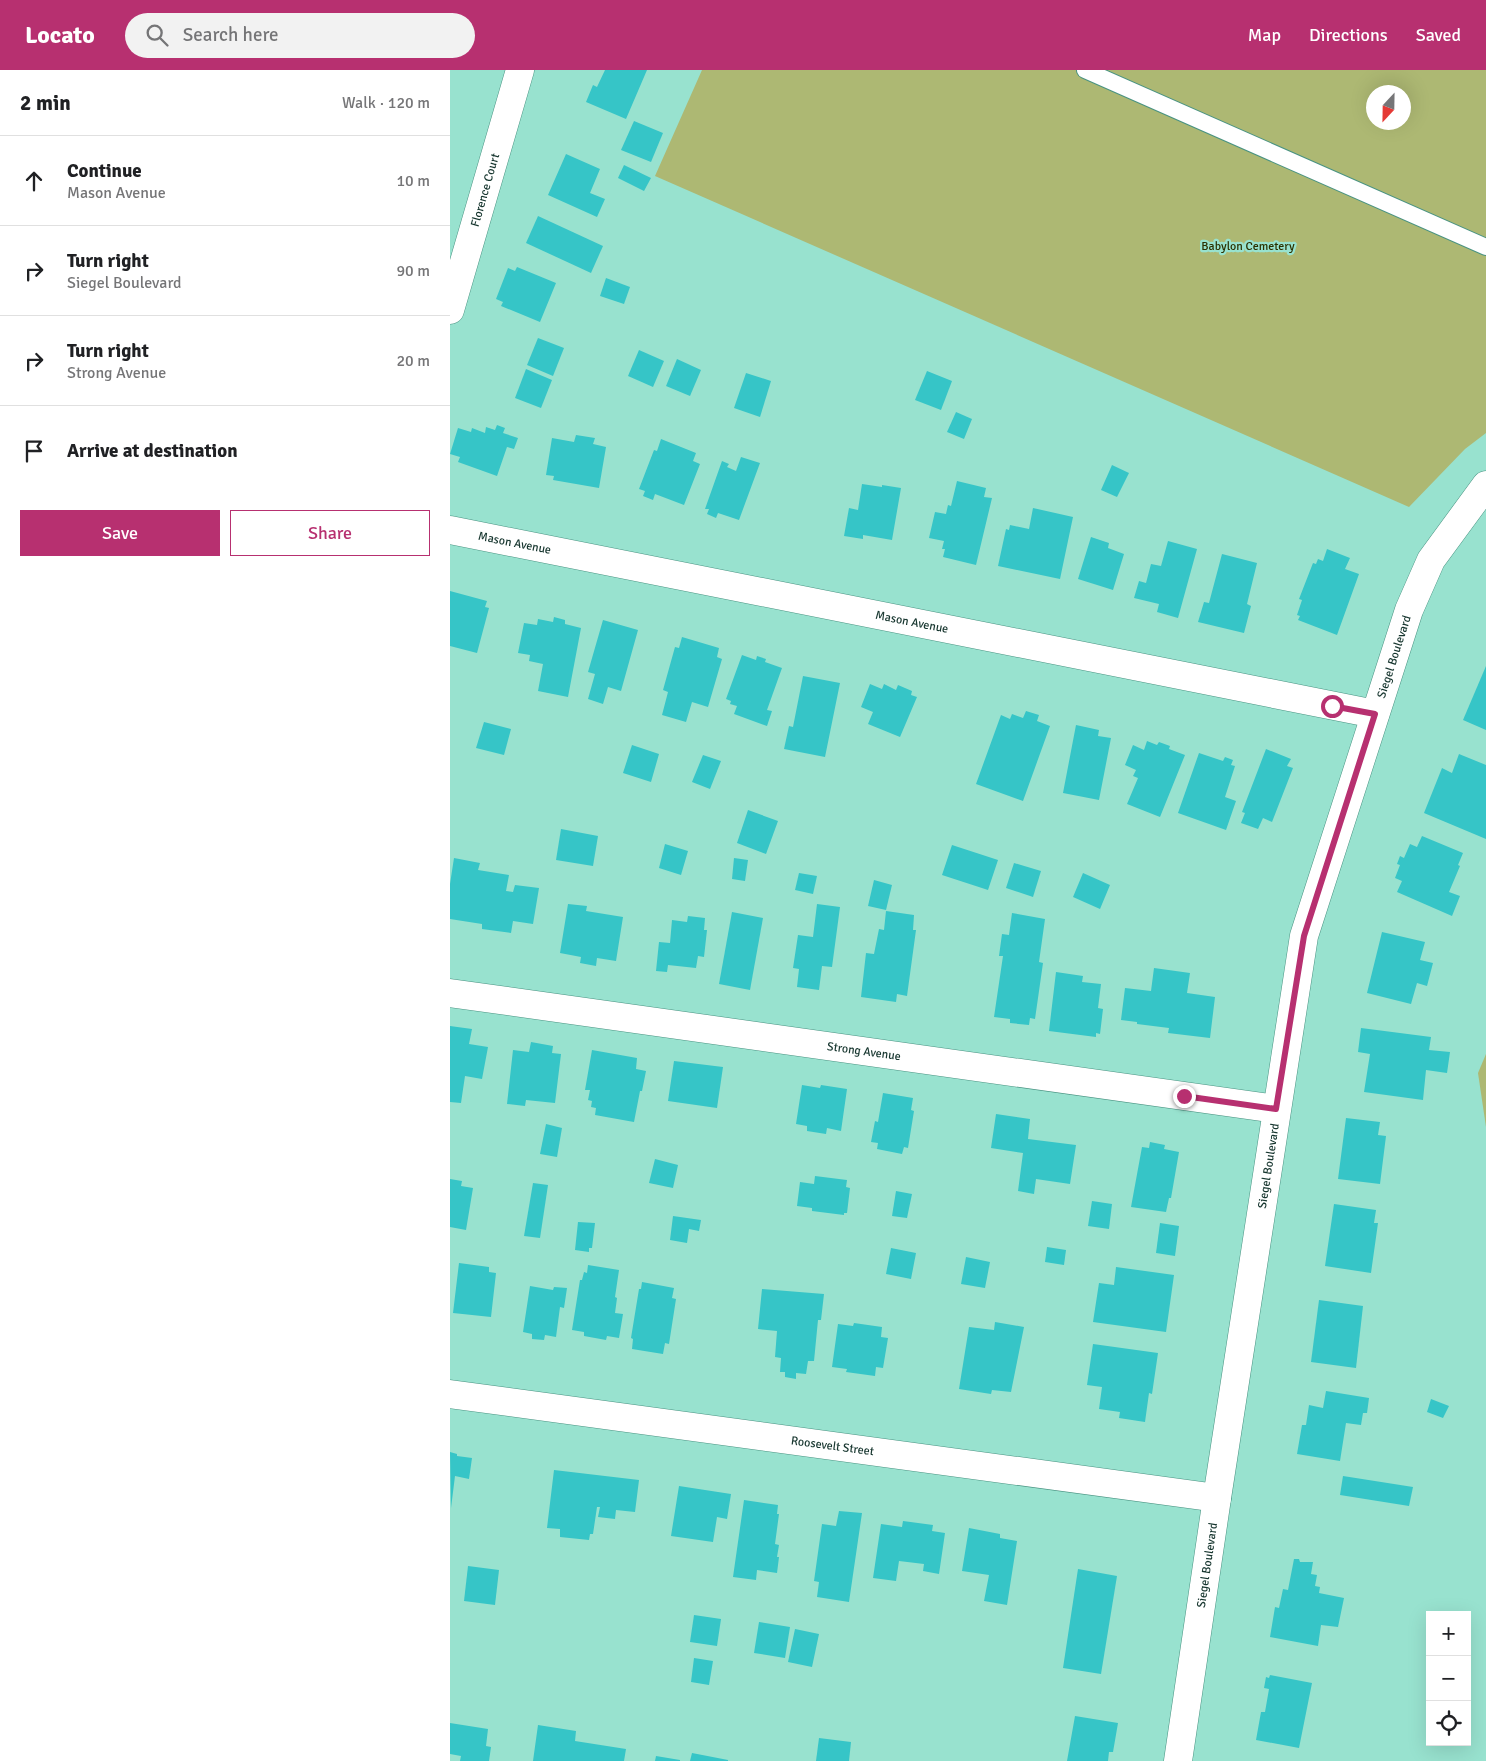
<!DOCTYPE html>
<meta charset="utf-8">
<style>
:root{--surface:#fff;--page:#f2f2f2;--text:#202124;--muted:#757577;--line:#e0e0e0;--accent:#b73070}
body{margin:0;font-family:Signika,sans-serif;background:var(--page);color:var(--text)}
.controls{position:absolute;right:15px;bottom:15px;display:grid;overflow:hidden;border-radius:0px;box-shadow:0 5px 20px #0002}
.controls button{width:45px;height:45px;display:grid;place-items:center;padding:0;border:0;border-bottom:1px solid var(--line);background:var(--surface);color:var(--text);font:25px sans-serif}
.compass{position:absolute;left:916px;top:15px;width:45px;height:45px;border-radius:50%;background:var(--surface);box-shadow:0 5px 20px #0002;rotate:202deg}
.stop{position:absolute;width:15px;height:15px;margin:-11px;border:4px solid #b73070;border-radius:50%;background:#fff}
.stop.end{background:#b73070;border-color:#fff;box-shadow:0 1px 5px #0008}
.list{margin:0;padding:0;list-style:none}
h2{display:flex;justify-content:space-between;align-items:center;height:65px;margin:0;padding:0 20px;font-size:21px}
h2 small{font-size:16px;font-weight:400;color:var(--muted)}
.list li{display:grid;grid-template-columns:32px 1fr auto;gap:15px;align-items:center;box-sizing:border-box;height:90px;padding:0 20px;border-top:1px solid var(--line)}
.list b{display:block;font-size:19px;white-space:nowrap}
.list p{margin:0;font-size:16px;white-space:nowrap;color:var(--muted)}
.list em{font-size:16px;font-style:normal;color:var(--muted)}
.actions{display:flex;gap:10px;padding:15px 20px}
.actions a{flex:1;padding:11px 0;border:1px solid var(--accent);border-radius:0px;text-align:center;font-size:18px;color:var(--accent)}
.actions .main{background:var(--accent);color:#fff}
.icon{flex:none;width:28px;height:28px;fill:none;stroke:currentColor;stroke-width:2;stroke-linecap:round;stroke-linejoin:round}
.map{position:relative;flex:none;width:1036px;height:1691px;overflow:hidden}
header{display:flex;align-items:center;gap:30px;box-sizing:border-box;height:70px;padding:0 25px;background:var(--accent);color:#fff}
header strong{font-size:24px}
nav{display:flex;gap:28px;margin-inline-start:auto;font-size:18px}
.search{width:350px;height:45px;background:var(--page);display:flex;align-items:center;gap:12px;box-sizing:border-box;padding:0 18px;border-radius:28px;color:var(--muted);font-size:19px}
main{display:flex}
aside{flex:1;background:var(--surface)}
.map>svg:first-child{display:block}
.green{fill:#adb873;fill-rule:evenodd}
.building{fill:#36c5c7}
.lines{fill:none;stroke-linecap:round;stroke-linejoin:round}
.lane-casing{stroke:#499382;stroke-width:18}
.street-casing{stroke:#499382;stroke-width:29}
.lane{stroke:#fff;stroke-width:16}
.street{stroke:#fff;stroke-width:28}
.route{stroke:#b73070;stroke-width:6}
.labels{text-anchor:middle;stroke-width:4.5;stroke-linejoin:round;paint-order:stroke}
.street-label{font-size:12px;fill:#17362f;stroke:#98e2cf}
.park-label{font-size:12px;fill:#2b3000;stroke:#98e2cf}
</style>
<header>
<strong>Locato</strong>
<div class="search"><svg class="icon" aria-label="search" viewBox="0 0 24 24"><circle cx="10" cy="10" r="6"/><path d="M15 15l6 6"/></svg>Search here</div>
<nav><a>Map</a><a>Directions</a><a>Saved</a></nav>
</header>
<main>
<aside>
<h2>2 min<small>Walk · 120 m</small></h2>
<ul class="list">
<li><svg class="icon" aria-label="ahead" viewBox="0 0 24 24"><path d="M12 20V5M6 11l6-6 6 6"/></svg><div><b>Continue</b><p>Mason Avenue</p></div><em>10 m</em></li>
<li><svg class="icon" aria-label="right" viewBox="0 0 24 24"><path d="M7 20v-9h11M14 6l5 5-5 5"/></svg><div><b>Turn right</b><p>Siegel Boulevard</p></div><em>90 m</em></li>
<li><svg class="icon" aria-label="right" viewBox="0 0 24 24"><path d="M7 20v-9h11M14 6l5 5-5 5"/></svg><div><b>Turn right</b><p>Strong Avenue</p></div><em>20 m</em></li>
<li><svg class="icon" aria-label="arrive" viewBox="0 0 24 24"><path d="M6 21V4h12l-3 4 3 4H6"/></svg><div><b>Arrive at destination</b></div></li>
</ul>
<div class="actions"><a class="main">Save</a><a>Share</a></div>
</aside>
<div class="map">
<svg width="1036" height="1691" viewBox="0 0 1036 1691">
<rect width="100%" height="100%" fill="#98e2cf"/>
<g class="green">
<path d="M252,0H1036V363L1015,379L959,437L205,106ZM924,22H954V52H924Z"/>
<polygon points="1036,984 1036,1057 1028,1003"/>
</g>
<g class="building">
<polygon points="155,0 197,0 176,49 136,32 143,15 147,17"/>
<polygon points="184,51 213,63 201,92 171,80"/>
<polygon points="116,84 150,99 140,123 155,129 147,147 98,125"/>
<polygon points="174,95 201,108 194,121 168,108"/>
<polygon points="88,146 153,176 141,203 76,173"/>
<polygon points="67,197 106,213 90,252 51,236 53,232 46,229 58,198 65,201"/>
<polygon points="156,208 180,217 174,234 150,226"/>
<polygon points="88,268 114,278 103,306 77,295"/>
<polygon points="189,280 214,291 203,317 178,306"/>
<polygon points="227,289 251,300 240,326 216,316"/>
<polygon points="76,299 102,310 91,338 65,328"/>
<polygon points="477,301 502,311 491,340 465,330"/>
<polygon points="296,303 321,311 310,347 284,338"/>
<polygon points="506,342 522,349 514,369 497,362"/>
<polygon points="47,355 55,358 53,363 68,368 64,379 57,377 47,406 8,392 10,387 0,384 8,358 21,362 22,358 35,363 36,357 45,360"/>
<polygon points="126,365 145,368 143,374 156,377 149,418 103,410 104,406 96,405 102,368 124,372"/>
<polygon points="211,369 246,383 243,391 250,394 234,435 205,424 203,430 193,426 195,421 189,419 204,380 207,381"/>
<polygon points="291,387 310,393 289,450 268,443 266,448 257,444 259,439 255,439 272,391 279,394 277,397 286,401"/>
<polygon points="662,395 679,403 667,427 651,420"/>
<polygon points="507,411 536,418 534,427 542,428 526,495 493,487 495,479 492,479 494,471 479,468 485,442 496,444 498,435 501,436"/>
<polygon points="412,414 432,417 432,415 451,418 442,470 413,465 413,469 394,466 399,438 408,440"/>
<polygon points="583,438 623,447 610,509 548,496 556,459 559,460 560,455 579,459"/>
<polygon points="641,467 659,473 658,478 674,484 663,520 628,509"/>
<polygon points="718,471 747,479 728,548 707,542 709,534 684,528 689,511 696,513 701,494 711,496"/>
<polygon points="877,479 900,488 895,499 909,504 887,565 848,550 850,546 847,545 852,530 849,529 863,493 866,494 868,489 873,491"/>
<polygon points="772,484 807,493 797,534 801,536 794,563 748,552 754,532 759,533"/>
<polygon points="0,521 37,531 35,537 39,538 27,583 0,576"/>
<polygon points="104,547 115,550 115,554 131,558 118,627 88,621 93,594 79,591 80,585 68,583 74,553 87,555 88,549 103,552"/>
<polygon points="153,550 188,560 171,621 158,617 153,634 138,629 145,604 138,602"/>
<polygon points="232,567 269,578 267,587 272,589 258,637 242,632 236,652 212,645 218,622 213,620 225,577 229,578"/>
<polygon points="292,585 306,590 307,586 316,589 315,592 332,598 317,640 322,641 317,656 284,644 287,636 280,634 281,631 276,629"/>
<polygon points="1036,596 1036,660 1013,650"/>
<polygon points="353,606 390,613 375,687 334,679 339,656 343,657"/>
<polygon points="420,614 432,619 434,614 446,620 448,615 462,621 461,625 467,627 450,667 418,654 423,642 411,637"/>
<polygon points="576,641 589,645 587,651 600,656 573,731 526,714 551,645 560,649 562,644 573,648"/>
<polygon points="34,652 61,659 54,685 26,678"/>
<polygon points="626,655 649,660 648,666 661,668 649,730 613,723"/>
<polygon points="697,671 707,675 709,672 720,676 719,679 735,685 710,747 677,734 688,708 683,706 686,700 675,695 683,675 694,680"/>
<polygon points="182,675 209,684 201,712 173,703"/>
<polygon points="816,679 841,689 837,696 843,698 822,752 813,748 808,759 791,753 795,743 792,742"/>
<polygon points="749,683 773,691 775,687 783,690 781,695 785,696 775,727 786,731 776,760 728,743"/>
<polygon points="1009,684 1036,695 1036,769 974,743 992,698 1002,703"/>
<polygon points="253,685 271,691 260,719 242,712"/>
<polygon points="298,740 328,751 316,784 287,773"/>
<polygon points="111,759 148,766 143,796 106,790"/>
<polygon points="972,766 1013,783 1008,795 1010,796 999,822 1010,826 1002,846 947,822 952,811 945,808 950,795 947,794 950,786 954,788 960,774 967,777"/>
<polygon points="215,774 238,781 231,805 209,798"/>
<polygon points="502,775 548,790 538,820 492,805"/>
<polygon points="4,788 30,793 28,800 59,805 56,821 63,822 65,815 89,818 83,854 63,851 61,863 32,859 32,854 0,849 0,814"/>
<polygon points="284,788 298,790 295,811 282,809"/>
<polygon points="564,793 591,801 583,827 556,818"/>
<polygon points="349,803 367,806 363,824 345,820"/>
<polygon points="633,803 660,815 650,839 623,827"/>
<polygon points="424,810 442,815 436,840 418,836"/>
<polygon points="118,834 137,836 136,841 173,847 166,891 147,888 146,896 130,893 131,887 110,883"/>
<polygon points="367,834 390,837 382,897 372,896 369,920 347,917 349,899 343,898 348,865 363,867"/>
<polygon points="436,841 464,845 463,860 466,860 457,926 447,924 446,932 411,927 416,883 424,884 429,859 434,860"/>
<polygon points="282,842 313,848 300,920 269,914"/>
<polygon points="562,843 595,849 589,892 593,893 585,949 580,948 579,955 560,953 560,949 544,947 553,886 549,886 552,864 559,865"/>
<polygon points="238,846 255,848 254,860 257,860 254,887 248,886 246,898 218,895 217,902 206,901 209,872 220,873 222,850 237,852"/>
<polygon points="932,862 975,872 970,890 983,893 977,916 967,913 961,934 917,923"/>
<polygon points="704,898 740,903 737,923 765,927 760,968 718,963 719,958 687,954 687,952 671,950 675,918 701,921"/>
<polygon points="606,902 633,906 632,912 651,914 648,938 653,939 650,964 646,963 646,967 599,961"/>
<polygon points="0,956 22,959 19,974 38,977 32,1009 15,1006 11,1033 0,1032"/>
<polygon points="911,958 981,967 979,980 1000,982 997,1003 976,1000 973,1030 914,1022 920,984 908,982"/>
<polygon points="81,972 103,976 102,983 111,984 105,1033 76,1030 75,1036 57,1034 63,980 79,982"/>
<polygon points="142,980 187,988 186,999 196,1001 192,1021 190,1021 184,1052 145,1045 146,1038 141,1037 142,1031 138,1030 140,1020 135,1020"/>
<polygon points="224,991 273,997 267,1038 218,1031"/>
<polygon points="352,1015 370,1018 371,1015 397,1019 391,1061 377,1058 376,1064 357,1061 357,1056 346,1054"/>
<polygon points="433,1023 463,1028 461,1040 464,1041 458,1078 454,1077 452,1084 427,1079 428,1073 421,1072 425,1051 428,1052"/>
<polygon points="546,1044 580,1049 578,1069 626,1075 620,1114 586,1109 584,1124 568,1121 573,1083 541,1078"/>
<polygon points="896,1048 930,1052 928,1065 936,1066 930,1114 888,1109"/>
<polygon points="96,1054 112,1058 107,1087 90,1084"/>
<polygon points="700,1072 715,1075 714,1079 729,1082 721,1128 719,1128 716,1142 681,1137 692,1077 699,1078"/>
<polygon points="205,1089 228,1095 223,1118 199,1113"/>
<polygon points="365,1106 397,1110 396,1117 400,1118 397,1143 394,1143 394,1145 362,1141 362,1138 347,1136 350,1112 364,1114"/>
<polygon points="0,1109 12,1111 11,1116 23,1118 16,1160 0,1157"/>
<polygon points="83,1113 98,1115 90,1168 74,1166"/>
<polygon points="446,1121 462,1124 457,1148 442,1146"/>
<polygon points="642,1131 662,1134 659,1159 638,1156"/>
<polygon points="884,1134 926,1140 924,1153 928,1153 921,1203 875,1196"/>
<polygon points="223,1146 251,1150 249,1161 239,1159 237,1173 220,1170"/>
<polygon points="128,1152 145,1153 142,1178 139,1178 139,1182 125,1180"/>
<polygon points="710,1153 729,1156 725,1186 706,1183"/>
<polygon points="597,1177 616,1180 614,1195 595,1192"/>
<polygon points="441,1178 466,1183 461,1209 436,1204"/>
<polygon points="516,1187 540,1192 535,1218 511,1214"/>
<polygon points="9,1193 39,1197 39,1202 46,1203 41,1247 3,1243"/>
<polygon points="138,1195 169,1200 165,1227 167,1228 165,1243 173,1244 169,1268 157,1266 156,1270 134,1266 134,1262 122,1260 130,1210 132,1210 134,1202 137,1203"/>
<polygon points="666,1197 724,1205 716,1262 643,1252 649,1213 664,1215"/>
<polygon points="192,1212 224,1218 222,1228 226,1229 219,1274 215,1273 213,1284 182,1279 183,1269 181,1268 189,1219 191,1219"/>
<polygon points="80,1216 103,1220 104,1217 117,1218 114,1238 110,1237 106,1267 95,1265 94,1270 82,1269 82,1264 73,1262"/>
<polygon points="312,1219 374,1224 371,1250 368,1250 364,1291 358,1291 356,1304 346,1303 346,1309 335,1307 335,1302 330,1302 331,1288 325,1287 327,1261 308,1259"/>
<polygon points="869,1230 913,1236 906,1298 861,1292"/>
<polygon points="545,1252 574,1257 561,1322 542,1320 541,1324 509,1319 519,1257 544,1260"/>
<polygon points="404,1253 432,1257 431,1267 438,1268 433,1298 426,1297 425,1306 396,1302 397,1299 382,1297 388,1254 403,1256"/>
<polygon points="643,1274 708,1283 702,1324 699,1323 695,1352 669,1348 670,1342 649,1339 652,1317 637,1315"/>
<polygon points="876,1321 919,1328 917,1343 913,1343 911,1355 896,1353 890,1391 847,1384 852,1355 856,1355 859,1335 873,1338"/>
<polygon points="981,1329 999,1336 993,1348 977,1342"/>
<polygon points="0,1382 7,1384 7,1386 22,1388 19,1409 5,1406 1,1438"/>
<polygon points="104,1400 189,1410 185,1442 166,1440 165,1449 148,1447 150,1437 147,1437 143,1464 140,1464 139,1470 110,1467 110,1459 97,1458"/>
<polygon points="893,1406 963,1417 959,1436 890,1425"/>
<polygon points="229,1416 281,1424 277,1449 267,1447 263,1472 221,1466"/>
<polygon points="294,1430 328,1435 327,1444 329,1444 325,1474 329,1475 327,1487 329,1487 327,1503 307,1500 306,1510 283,1507"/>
<polygon points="389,1441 412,1443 399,1532 367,1527 369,1512 364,1511 372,1454 386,1456"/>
<polygon points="453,1451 483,1455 482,1461 495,1463 489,1504 473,1501 474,1494 449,1491 446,1511 423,1508 431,1454 452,1457"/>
<polygon points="519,1458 550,1464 550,1468 567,1471 557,1535 534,1531 539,1505 512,1501"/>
<polygon points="844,1489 849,1489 850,1492 863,1492 861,1504 867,1505 865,1516 870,1517 869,1523 894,1528 888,1557 871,1555 868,1576 820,1567 825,1537 829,1538 833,1519 838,1520"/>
<polygon points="18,1496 49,1500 45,1535 14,1531"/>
<polygon points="628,1499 667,1506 651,1604 613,1598"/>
<polygon points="244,1545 271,1549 267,1576 240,1572"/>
<polygon points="309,1552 340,1557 335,1588 304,1583"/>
<polygon points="345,1559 369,1564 362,1597 338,1592"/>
<polygon points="244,1588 263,1591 259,1615 241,1612"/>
<polygon points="820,1605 862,1613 849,1678 806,1670 811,1642 815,1642 819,1619 814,1618 816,1607 819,1608"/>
<polygon points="625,1646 668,1653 663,1682 659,1682 658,1691 617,1691"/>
<polygon points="0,1653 38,1659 36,1676 41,1677 39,1691 10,1691 11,1686 0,1684"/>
<polygon points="88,1655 126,1661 125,1671 176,1679 174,1691 83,1691"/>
<polygon points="369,1668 401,1672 399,1691 366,1691"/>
<polygon points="242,1683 278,1690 278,1691 240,1691"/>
<polygon points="206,1686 230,1690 230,1691 205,1691"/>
</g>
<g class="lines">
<defs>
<polyline id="lane" points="635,0 1036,177"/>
<g id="street">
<path id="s1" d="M0,240L70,0"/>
<path id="s2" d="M0,460L925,644"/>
<path id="s3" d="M0,923L826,1039"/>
<path id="s4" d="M0,1324L767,1428"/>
<path id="s5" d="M728,1691L767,1428L854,866L959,540L981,490L1036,415"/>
</g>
</defs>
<use href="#lane" class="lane-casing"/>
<use href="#street" class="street-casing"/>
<use href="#lane" class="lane"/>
<use href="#street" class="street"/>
</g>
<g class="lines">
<polyline class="route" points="734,1026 826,1039 854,866 925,644 882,636"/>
</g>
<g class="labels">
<g class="street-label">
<text dy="4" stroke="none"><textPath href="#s1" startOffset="125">Florence Court</textPath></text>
<text dy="4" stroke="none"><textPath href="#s2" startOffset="66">Mason Avenue</textPath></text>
<text dy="4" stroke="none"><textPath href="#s2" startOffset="471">Mason Avenue</textPath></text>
<text dy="4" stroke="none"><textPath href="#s5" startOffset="1128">Siegel Boulevard</textPath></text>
<text dy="4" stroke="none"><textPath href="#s3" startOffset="418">Strong Avenue</textPath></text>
<text dy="4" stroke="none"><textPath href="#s5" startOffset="602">Siegel Boulevard</textPath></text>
<text dy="4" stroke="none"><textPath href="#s4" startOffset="386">Roosevelt Street</textPath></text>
<text dy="4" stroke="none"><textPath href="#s5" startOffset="198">Siegel Boulevard</textPath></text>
</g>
<g class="park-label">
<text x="798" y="180">Babylon Cemetery</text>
</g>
</g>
</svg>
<div class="controls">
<button>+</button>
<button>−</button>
<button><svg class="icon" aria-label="locate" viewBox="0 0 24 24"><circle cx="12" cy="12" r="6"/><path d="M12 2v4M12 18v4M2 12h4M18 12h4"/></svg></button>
</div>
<svg class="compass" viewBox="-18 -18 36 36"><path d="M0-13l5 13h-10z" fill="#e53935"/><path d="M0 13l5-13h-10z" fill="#757577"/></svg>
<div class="stop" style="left:882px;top:636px"></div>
<div class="stop end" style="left:734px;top:1026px"></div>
</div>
</main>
